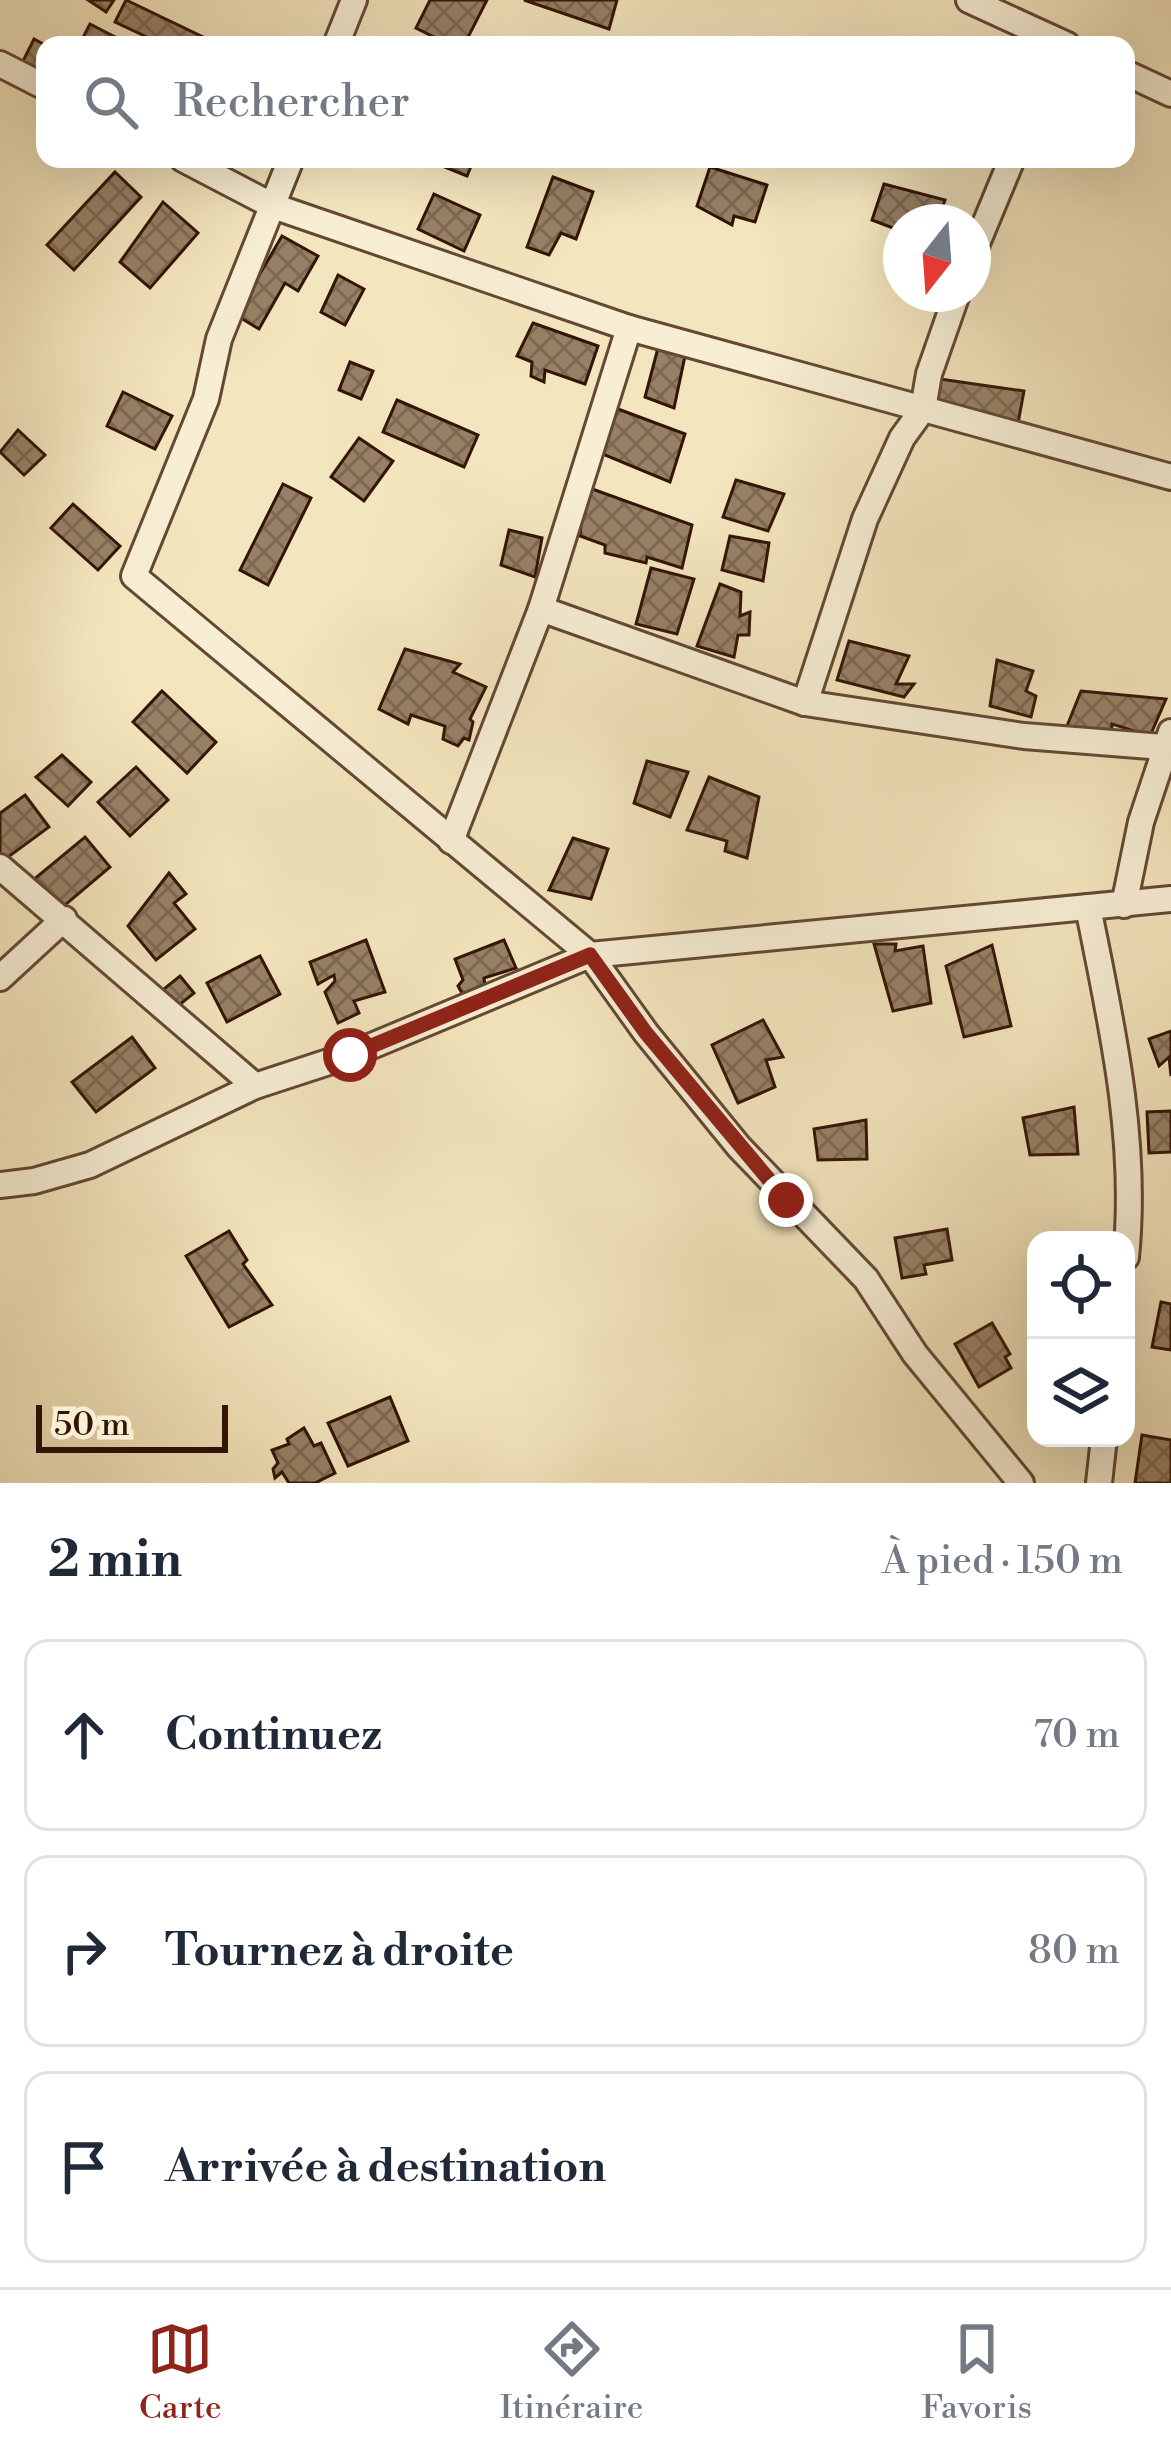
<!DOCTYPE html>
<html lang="fr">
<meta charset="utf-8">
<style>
:root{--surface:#fff;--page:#f6f6f7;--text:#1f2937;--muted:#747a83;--line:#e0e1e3;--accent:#8f2418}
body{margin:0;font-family:"Libre Bodoni",serif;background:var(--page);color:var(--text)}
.controls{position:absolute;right:36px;bottom:36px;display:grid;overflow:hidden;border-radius:24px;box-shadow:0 12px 48px #0002}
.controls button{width:108px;height:108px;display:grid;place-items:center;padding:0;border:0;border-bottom:3px solid var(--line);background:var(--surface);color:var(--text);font:60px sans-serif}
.compass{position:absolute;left:883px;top:204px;width:108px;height:108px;border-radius:50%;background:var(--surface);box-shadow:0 12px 48px #0002;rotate:197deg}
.scale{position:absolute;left:36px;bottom:30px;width:192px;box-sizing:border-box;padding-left:12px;border:6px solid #341407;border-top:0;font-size:33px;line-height:42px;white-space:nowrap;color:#341407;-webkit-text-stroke:9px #f7eed4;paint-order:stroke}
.stop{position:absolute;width:36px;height:36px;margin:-27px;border:9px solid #8f2418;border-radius:50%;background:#fff}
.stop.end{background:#8f2418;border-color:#fff;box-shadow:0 3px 12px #0008}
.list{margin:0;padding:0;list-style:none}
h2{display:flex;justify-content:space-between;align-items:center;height:156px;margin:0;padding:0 48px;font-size:51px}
h2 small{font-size:39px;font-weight:400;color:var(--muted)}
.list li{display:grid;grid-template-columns:78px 1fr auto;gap:36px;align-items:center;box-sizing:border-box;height:192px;margin:0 24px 24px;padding:0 24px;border:3px solid var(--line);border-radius:24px}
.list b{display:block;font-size:45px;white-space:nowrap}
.list em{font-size:39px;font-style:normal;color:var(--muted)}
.icon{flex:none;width:66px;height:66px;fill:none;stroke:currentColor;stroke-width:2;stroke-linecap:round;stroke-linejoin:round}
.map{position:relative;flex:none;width:1171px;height:1483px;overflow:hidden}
.search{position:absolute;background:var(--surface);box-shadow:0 12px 48px #0002;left:36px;right:36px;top:36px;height:132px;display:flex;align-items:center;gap:30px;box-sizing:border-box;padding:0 42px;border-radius:24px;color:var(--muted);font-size:45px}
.sheet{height:804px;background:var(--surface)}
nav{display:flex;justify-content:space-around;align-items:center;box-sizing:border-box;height:168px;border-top:3px solid var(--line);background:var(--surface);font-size:33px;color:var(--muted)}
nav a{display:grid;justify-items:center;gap:6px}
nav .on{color:var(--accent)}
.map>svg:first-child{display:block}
.building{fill:url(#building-cross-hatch);stroke:#341407;stroke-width:3}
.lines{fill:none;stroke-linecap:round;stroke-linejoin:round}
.street-casing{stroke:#644834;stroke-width:30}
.street{stroke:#f7eed4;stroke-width:24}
.route{stroke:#8f2418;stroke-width:15}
</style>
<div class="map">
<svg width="1171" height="1483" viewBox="0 0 1171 1483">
<defs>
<pattern id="building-cross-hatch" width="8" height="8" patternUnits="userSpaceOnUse" patternTransform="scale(3)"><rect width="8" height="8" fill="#978166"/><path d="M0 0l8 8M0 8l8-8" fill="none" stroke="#7c6852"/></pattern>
</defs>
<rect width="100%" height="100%" fill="#f3e5bd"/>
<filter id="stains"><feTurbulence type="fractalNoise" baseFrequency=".00167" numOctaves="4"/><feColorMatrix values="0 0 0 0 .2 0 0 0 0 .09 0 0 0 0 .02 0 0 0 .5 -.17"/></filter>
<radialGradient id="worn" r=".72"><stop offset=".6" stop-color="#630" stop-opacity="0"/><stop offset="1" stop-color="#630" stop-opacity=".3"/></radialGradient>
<g class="building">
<polygon points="88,0 114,0 106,12"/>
<polygon points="126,0 203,37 199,45 164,45 115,22"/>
<polygon points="430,0 487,0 464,45 450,45 416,28"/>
<polygon points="524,0 617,0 609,29"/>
<polygon points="90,24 115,37 111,45 79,45"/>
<polygon points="34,39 45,45 45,87 17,73"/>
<polygon points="439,159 474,159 467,176 437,164"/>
<polygon points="710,167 767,185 755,222 734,216 732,225 697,206"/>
<polygon points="115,172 141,197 74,270 47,245"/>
<polygon points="553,177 593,192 576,239 561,233 549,255 527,247"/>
<polygon points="884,184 945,200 942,209 953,211 951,222 901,222 901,231 872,220"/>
<polygon points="434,194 480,215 464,251 418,229"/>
<polygon points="163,202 198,233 150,288 120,262"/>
<polygon points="282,236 318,256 298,291 285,283 259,329 236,315"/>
<polygon points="338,275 364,289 345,325 321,312"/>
<polygon points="533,323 598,346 585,384 545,370 544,382 531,376 532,362 517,356"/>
<polygon points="658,348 685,356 674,408 645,397"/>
<polygon points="350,362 373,371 361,399 339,390"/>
<polygon points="933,378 1024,391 1016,434 925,404"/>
<polygon points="123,392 172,416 155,449 107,426"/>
<polygon points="397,400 478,435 464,467 383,432"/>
<polygon points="618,409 685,434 670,482 600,453"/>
<polygon points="18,430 45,455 24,475 0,452"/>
<polygon points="359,438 393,461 364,501 331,477"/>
<polygon points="736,480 784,494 768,531 723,517"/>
<polygon points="283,484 311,498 268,585 240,570"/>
<polygon points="584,486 692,525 682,568 647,557 646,563 605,553 605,545 580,536"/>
<polygon points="73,504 120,546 98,570 51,528"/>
<polygon points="509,530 542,538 535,577 501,565"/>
<polygon points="730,536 769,543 763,581 722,570"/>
<polygon points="651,568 694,579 677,634 636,624"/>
<polygon points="720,584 741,592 740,616 750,612 749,635 738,635 734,657 697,646"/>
<polygon points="849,641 909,656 896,684 914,684 904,697 837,680"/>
<polygon points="405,649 460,664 453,672 486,687 470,719 473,722 469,740 464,738 458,746 443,739 445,726 411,715 408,724 379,709"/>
<polygon points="997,660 1033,671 1026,691 1036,696 1031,717 990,706"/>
<polygon points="162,691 216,742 187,773 133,722"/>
<polygon points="1081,691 1166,699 1150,736 1112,724 1111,738 1067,726"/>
<polygon points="62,755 91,782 68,806 36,777"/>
<polygon points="647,761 688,772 670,817 634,803"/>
<polygon points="136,767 168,800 130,836 98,802"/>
<polygon points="709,777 759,797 747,858 725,851 727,841 687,830"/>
<polygon points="25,795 49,827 0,863 0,813"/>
<polygon points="85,837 110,867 58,911 32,881"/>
<polygon points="573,838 608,849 591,899 549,890"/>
<polygon points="169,873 186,894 174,903 195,929 156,960 128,926"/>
<polygon points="366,940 385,992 354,1001 359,1013 338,1023 325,992 335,981 334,975 318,984 310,962"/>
<polygon points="504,940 516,968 484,978 485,985 464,997 458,986 463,980 455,959"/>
<polygon points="874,944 896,944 895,951 923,946 931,1003 893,1011"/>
<polygon points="992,945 1011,1026 964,1037 946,966"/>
<polygon points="260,956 280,994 227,1022 207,983"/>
<polygon points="180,976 194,993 173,1010 159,993"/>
<polygon points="763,1020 783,1057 766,1060 775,1087 738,1103 712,1045"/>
<polygon points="1171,1031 1171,1076 1169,1057 1159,1066 1149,1039"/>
<polygon points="132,1037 155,1068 96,1112 72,1082"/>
<polygon points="1074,1107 1078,1154 1030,1155 1023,1118"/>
<polygon points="1171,1111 1171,1152 1149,1153 1147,1112"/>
<polygon points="866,1120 867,1159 818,1160 814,1129"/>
<polygon points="947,1229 952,1260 924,1265 926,1274 902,1278 895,1238"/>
<polygon points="229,1231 247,1260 243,1264 272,1305 229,1327 186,1256"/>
<polygon points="1161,1302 1171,1304 1171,1350 1152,1347"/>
<polygon points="992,1323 1010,1354 1005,1357 1011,1368 979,1387 955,1344"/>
<polygon points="390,1397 408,1441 348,1466 328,1423"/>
<polygon points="304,1428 314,1446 321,1443 335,1473 315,1483 289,1483 282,1472 275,1478 273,1469 278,1463 272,1450 289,1444 287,1439"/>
<polygon points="1142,1435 1171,1440 1171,1483 1135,1483"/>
</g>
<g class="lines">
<defs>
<g id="street">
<polyline points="969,0 1067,45"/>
<polyline points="336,45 354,0"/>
<polyline points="0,64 45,87"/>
<polyline points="1126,73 1171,94"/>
<polyline points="183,159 273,206 629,328 1171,477"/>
<polyline points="291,159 219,339 206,399 134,576 590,955 646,1033 739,1147 866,1279 915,1354 1021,1483"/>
<polyline points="973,253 1012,159"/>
<polyline points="541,609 805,703 1024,736 1163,747"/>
<polyline points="805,703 865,519 902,438 923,409 929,374 957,294"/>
<polyline points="451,841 541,609 629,328"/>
<polyline points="0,867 255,1086"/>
<polyline points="1124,905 1141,822 1171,732"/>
<path d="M1088,907C1111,1022 1138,1139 1126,1257"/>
<polyline points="0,978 64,919"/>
<polyline points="0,1185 34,1181 90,1165 255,1086 350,1055 590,955 1171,899"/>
<polyline points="1099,1483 1104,1438"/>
</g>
</defs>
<use href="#street" class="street-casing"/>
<use href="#street" class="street"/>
</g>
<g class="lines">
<polyline class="route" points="350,1055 590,955 646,1033 786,1200"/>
</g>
<rect width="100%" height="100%" filter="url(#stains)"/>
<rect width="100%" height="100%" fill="url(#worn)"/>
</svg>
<div class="controls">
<button><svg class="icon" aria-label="locate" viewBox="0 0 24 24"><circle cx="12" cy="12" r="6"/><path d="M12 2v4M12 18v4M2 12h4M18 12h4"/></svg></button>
<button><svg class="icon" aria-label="layers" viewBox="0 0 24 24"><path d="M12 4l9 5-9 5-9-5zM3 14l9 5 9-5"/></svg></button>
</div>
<svg class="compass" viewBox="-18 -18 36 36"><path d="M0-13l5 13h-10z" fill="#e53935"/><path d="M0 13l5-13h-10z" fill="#747a83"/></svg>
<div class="scale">50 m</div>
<div class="stop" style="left:350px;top:1055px"></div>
<div class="stop end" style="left:786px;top:1200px"></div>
<div class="search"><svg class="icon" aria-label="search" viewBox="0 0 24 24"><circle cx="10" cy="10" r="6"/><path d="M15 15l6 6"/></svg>Rechercher</div>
</div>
<section class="sheet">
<h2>2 min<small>À pied · 150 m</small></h2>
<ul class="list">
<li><svg class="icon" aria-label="ahead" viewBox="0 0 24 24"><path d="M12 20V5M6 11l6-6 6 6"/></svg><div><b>Continuez</b></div><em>70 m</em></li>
<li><svg class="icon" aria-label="right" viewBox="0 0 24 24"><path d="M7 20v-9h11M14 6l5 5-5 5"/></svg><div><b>Tournez à droite</b></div><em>80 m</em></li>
<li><svg class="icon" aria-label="arrive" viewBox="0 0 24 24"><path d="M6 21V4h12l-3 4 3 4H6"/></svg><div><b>Arrivée à destination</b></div></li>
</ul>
</section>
<nav>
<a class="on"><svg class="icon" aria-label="map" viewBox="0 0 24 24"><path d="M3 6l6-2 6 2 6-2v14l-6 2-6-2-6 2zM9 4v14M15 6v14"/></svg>Carte</a>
<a><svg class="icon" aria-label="directions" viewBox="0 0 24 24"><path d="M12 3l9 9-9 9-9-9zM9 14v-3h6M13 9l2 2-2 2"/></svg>Itinéraire</a>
<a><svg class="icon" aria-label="saved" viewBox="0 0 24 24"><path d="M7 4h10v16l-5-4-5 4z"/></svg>Favoris</a>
</nav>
